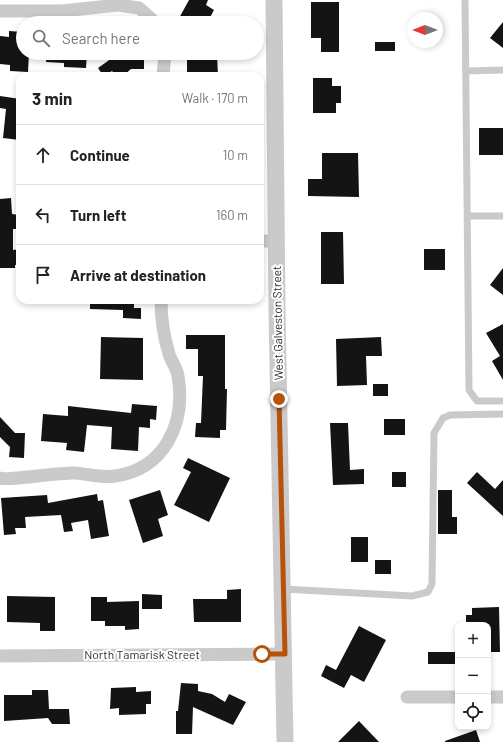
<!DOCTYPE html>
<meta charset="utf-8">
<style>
:root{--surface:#fff;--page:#f6f6f6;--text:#222;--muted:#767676;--line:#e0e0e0}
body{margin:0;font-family:Barlow,sans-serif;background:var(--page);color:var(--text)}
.controls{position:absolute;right:12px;bottom:12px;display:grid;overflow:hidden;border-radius:8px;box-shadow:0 2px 6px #0003}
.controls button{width:36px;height:36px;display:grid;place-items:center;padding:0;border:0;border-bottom:1px solid var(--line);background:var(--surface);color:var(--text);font:20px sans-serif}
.compass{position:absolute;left:407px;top:12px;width:36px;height:36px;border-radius:50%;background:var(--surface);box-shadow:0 2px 6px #0003;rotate:270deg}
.stop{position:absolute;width:12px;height:12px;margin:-9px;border:3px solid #b45309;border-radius:50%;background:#fff}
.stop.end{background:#b45309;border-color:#fff;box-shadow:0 1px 4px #0008}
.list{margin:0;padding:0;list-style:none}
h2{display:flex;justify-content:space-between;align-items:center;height:52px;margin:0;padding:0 16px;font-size:17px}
h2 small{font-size:13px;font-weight:400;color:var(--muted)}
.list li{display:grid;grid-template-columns:26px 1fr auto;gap:12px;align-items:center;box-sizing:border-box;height:60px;padding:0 16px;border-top:1px solid var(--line)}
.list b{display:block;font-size:15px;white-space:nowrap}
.list em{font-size:13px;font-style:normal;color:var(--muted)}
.icon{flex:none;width:22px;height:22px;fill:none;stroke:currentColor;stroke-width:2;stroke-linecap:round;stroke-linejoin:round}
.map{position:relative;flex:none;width:503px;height:742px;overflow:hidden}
.search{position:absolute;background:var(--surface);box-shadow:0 2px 6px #0003;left:16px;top:16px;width:248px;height:44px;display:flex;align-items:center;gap:10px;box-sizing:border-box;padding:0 14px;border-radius:22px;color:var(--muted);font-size:15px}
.panel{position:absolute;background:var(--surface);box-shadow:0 2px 6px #0003;left:16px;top:72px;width:248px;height:232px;border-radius:12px}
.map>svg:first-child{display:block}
.building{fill:#141414}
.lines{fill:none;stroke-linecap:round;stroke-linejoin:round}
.service{stroke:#cacaca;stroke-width:7}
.minor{stroke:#cacaca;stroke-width:13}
.tertiary{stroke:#cacaca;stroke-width:17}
.route{stroke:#b45309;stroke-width:5}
.labels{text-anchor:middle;stroke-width:4;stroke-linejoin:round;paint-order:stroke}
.street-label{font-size:12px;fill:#2d2d2d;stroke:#fff}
</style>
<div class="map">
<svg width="503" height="742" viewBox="0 0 503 742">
<rect width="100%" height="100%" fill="#fff"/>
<g class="building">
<polygon points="189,0 208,0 206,5 214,10 207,23 184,23 178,20"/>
<polygon points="311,2 339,2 339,52 321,52 321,38 311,38"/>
<polygon points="503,22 503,48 490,38"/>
<polygon points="9,31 23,32 23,53 29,53 28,72 10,71 10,65 0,64 0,36 9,37"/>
<rect x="375" y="42" width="20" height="9"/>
<polygon points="47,53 87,53 86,68 64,67 64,63 46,62"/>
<polygon points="119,53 144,53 144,69 131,69 123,76 116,76 112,71 107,74 102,74 98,68"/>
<polygon points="217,54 218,76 187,76 187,55"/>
<polygon points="313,78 332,78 332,86 341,86 341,103 336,103 336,113 313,113"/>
<polygon points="0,96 20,99 20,140 3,138 6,109 0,108"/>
<rect x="479" y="128" width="24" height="27"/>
<polygon points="322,153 358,153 359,197 308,196 308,179 322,179"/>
<polygon points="11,198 12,214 20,215 20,229 13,229 13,250 20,249 20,263 19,265 15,265 15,268 0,268 0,199"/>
<polygon points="321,232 343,232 344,284 321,284"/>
<rect x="424" y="249" width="21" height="21"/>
<polygon points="503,268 503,295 490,285"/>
<polygon points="90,300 134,300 134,308 141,308 141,319 123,318 123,310 90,309"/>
<polygon points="503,324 503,380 492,361 500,356 486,333"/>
<polygon points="186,335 225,335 225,389 227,389 226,430 220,430 220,438 195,437 196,423 201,423 203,376 198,376 198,349 186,349"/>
<polygon points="101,337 143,338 143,380 100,379"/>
<polygon points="381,337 382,356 366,356 367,385 337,386 336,339"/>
<rect x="373" y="384" width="15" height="12"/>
<polygon points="132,404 157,406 156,420 150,419 150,428 139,427 138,451 111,449 112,427 87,425 84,452 66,450 67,443 41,441 43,414 68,416 68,406 131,413"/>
<polygon points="0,417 15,433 25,433 24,458 9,457 10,447 0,437"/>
<rect x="384" y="419" width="21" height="16"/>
<polygon points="330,423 348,423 350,470 364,469 364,484 333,485"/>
<polygon points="188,458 230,478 209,522 174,505 191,472 183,468"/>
<rect x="392" y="472" width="14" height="15"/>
<polygon points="477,472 495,489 503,480 503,516 467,483"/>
<polygon points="160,490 168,515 158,519 163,536 143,543 129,500"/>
<polygon points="438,490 452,490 452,517 457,517 457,534 438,534"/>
<polygon points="97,494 98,501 103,500 109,536 91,539 88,520 71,523 73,531 64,532 61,515 25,517 26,528 15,528 16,534 4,535 1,498 47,495 48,503"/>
<rect x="351" y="537" width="17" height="25"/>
<rect x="375" y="560" width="16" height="14"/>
<polygon points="241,589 241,622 194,622 193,599 227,599 227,590"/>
<polygon points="142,594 162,595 162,609 142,609"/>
<polygon points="7,596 55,597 55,631 40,631 40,623 7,622"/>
<polygon points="91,597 107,597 107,602 139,601 139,629 125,630 125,626 105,626 105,621 91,621"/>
<polygon points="499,607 500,652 488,652 488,625 466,625 466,615 472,615 472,608"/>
<polygon points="359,626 386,640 364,682 351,675 344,688 321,676 326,665 336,670"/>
<rect x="428" y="652" width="30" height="12"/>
<polygon points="181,683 198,684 198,691 212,694 225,702 229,694 246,702 233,725 193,707 192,734 176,734 176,711 178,711"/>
<polygon points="136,687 136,692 151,691 151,704 146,704 146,714 119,715 119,708 110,709 111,688"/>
<polygon points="32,690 48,690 49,709 69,709 70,724 52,724 48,718 4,721 4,695 32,695"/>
<polygon points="359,721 379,742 338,742"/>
<polygon points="476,730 480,742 445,742 445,741"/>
</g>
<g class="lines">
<g class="service">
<polyline points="465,0 469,390 477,401 503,401"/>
<polyline points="466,71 503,70"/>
<polyline points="468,216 503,216"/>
<polyline points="283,589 412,596 428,592 432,584 434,433 443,418 450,415 503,414"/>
</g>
<g class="minor">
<polyline points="0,11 62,11 118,5 139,8 156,23"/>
<polyline points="163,76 165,53"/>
<polyline points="260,241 277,241"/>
<path d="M0,478C7,481 61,472 75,473C89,474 101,478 115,476C165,469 186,423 178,376C177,368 171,361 169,354C163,334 161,320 161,300"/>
<polyline points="0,656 285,654"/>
<polyline points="407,697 458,697"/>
<polyline points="488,697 503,697"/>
</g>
<polyline class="tertiary" points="274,0 277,311 285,742"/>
</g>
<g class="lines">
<polyline class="route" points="262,654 285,654 279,399"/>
</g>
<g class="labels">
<g class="street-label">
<text transform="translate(278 323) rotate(-91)" y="4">West Galveston Street</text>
<text x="142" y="659">North Tamarisk Street</text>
</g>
</g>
</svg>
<div class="controls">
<button>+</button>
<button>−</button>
<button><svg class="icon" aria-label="locate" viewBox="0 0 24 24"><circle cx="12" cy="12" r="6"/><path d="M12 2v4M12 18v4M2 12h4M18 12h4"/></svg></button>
</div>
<svg class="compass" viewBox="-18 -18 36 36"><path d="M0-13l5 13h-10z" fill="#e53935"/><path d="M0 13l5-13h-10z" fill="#767676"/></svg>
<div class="stop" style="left:262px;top:654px"></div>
<div class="stop end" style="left:279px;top:399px"></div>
<div class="search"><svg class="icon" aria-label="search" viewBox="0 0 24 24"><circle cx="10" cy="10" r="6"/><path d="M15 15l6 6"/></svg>Search here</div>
<section class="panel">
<h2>3 min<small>Walk · 170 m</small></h2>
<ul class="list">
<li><svg class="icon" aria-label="ahead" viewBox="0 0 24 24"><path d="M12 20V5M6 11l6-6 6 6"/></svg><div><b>Continue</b></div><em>10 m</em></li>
<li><svg class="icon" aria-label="left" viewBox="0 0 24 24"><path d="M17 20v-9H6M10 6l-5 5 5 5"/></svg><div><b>Turn left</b></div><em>160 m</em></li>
<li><svg class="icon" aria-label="arrive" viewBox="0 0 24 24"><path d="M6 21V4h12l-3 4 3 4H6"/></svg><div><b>Arrive at destination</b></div></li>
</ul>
</section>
</div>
